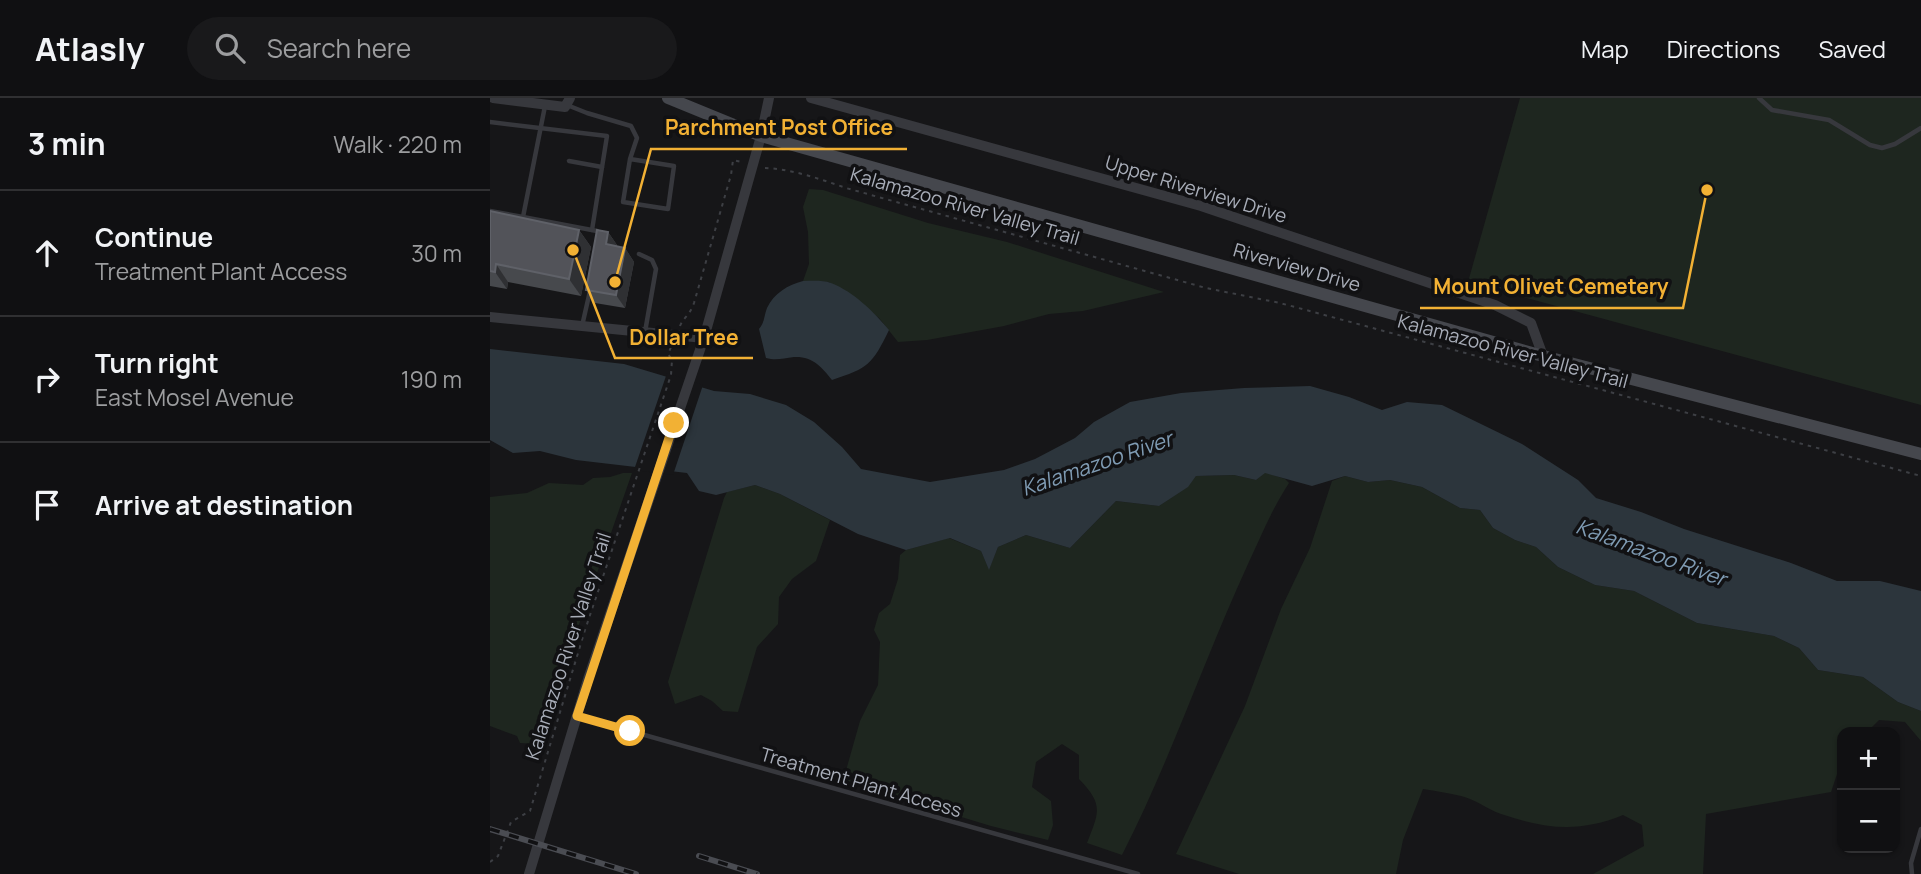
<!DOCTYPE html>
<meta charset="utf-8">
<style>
:root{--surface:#101012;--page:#19191b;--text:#f1f3f6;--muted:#9c9d9f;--line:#303032}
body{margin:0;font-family:Manrope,sans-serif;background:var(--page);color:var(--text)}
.controls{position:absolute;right:21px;bottom:21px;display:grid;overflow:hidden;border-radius:14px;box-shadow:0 2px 5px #0004}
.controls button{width:63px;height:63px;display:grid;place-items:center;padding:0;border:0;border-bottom:2px solid var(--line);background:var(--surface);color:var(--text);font:35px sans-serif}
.stop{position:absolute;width:21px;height:21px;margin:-16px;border:5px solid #f2b134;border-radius:50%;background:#fff}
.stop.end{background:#f2b134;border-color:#fff;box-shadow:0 2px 7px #0008}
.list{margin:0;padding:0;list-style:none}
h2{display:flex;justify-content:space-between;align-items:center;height:91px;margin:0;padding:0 28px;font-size:30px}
h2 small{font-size:23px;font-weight:400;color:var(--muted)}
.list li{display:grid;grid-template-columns:46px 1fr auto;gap:21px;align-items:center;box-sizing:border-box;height:126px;padding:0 28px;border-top:2px solid var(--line)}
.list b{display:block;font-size:26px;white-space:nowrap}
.list p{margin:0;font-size:23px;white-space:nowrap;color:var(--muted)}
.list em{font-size:23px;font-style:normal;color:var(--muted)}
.icon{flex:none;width:38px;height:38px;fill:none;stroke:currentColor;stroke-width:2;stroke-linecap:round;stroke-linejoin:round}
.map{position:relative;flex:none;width:1431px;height:776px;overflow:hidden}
header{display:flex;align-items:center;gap:42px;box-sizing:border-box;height:98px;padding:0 35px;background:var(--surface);border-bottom:2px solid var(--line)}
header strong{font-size:33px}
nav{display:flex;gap:38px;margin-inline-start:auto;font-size:24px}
.search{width:490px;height:63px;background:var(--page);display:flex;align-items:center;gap:18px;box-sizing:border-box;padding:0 24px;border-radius:38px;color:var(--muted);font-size:26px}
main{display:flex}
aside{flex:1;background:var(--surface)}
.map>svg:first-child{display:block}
.green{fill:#1e261f}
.water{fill:#2c353c}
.pier{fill:#161618}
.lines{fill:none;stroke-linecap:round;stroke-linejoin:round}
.path{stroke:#3d3f44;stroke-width:2;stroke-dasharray:3.5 5;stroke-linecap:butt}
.lane{stroke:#37383d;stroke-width:4.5}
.street{stroke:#37383d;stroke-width:10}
.secondary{stroke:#45474d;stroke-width:12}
.rail-casing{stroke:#4a4c52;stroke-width:6}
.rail{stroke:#111113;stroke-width:3.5;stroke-dasharray:10;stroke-linecap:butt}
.wall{fill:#47494d}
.shaded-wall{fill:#2f3033}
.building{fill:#525359;stroke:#5f6168;stroke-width:2}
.route{stroke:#f2b134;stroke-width:9}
.labels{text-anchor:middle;stroke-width:7;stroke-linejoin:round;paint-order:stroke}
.street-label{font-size:19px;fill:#a8adb8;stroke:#111113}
.water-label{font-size:21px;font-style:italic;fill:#7f9bb3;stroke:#111113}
.leader{fill:none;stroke:#f2b134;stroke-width:2.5}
.callout-dot{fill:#f2b134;stroke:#111113;stroke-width:2.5}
.callout-label{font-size:21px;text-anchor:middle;font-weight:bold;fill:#f2b134;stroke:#111113;stroke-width:7;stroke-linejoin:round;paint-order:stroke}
</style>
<header>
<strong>Atlasly</strong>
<div class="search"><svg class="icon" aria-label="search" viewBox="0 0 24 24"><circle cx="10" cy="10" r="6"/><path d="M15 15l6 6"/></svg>Search here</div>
<nav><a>Map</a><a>Directions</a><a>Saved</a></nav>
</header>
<main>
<aside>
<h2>3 min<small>Walk · 220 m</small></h2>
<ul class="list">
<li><svg class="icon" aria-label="ahead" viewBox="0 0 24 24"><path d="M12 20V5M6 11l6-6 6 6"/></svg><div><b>Continue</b><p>Treatment Plant Access</p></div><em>30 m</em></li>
<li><svg class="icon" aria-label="right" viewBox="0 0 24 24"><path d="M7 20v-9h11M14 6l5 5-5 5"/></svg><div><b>Turn right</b><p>East Mosel Avenue</p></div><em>190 m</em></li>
<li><svg class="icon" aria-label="arrive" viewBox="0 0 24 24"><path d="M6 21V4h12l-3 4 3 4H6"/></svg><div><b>Arrive at destination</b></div></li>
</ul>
</aside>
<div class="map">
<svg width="1431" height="776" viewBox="0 0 1431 776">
<rect width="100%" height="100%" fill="#161618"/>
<g class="green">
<polygon points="1030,0 1431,0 1431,307 978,184"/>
<polygon points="319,91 333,92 438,125 517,144 674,194 593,213 559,216 514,228 437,242 408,244 389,220 339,184 313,183 319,166 318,134 313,109"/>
<path d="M775,374L795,381L799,385C782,411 771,438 758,466C714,562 680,663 632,757L597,745C609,714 614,707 589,681V657L572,646L546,664L542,689L561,703L563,727L558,742L501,728L353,683L370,623L388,587L390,544L384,532L389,515L400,506L408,481L410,457L416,452L459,440L491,453L499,471L508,449L536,437L580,450L626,403L669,408L697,389L706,378L744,377L766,382Z"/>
<polygon points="133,375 142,375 85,538 52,649 47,646 30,645 27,638 0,628 0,399 37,395 59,385 93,387 103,380 120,379"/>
<path d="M855,378L878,384L900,382L932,389L970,410L990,412L1003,430L1025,442L1046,449L1068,469L1105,487L1144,493L1207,525L1284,538L1309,550L1328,572L1373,579L1408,604L1431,613V643L1415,624L1389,622L1377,634H1352V661L1341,694L1216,716L1213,776H1103L1154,748L1152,727L1133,717C1089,735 1056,731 1011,716C997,711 985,701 971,698C959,695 946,693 933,691L913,742L906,776H749L686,756L755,608L791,511L820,450L842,383Z"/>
<polygon points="265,387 290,396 340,422 326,463 302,481 289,499 288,526 267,549 248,614 233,613 222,603 211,597 185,606 178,584 234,400 237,394"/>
</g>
<g class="water">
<path d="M313,183C322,183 333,182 341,185C364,194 384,214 399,232C382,267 378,270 342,282C332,269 322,258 304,259C293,260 287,263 276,260L269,231C275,224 274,217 277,210C284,195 298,187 313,183Z"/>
<polygon points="0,251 134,266 224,293 260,296 296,307 324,324 352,349 371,371 440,384 514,372 545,361 585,340 604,324 640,304 691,295 754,290 820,288 859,299 892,312 917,304 952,307 1032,346 1088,382 1106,400 1151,414 1194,431 1301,465 1347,483 1390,483 1431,493 1431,613 1408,604 1373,579 1328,572 1309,550 1284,538 1207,525 1144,493 1105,487 1068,469 1046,449 1025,442 1003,430 990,412 970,410 932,389 900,382 878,384 855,378 822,388 775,375 766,382 744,377 706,378 698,389 669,408 626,403 580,450 536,437 508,449 499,472 491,453 460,440 416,452 368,436 290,396 265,387 226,397 209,393 197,375 86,362 50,353 23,355 0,342"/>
</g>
<polygon class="pier" points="177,275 213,287 183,377 144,372"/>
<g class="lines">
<g class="path">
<path d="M275,70C302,71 330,81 356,90L716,190L790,205L1431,378"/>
<path d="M190,228C193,220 200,217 204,205L241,77L243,62L252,64"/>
<polyline points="0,764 8,758 21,724 40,713 95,532 181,277 182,262 178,256 182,247"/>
</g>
<g class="lane">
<polyline points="1269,0 1282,12 1339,22 1380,47 1392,50 1405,46 1431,30"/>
<polyline points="77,7 97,15 141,28 147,40 140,61 133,104 178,111 184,68 140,61"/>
<polyline points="55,8 33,119 107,133 110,137"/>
<polyline points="0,24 117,38 102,132"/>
<polyline points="79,63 112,69"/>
<polyline points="0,113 33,119"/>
<polyline points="149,156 162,162 166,171 155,234"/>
<polyline points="92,228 100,193"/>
<polyline points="87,618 648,776"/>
<polyline points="1422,776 1421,765 1431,731"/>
</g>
<g class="street">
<polyline points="3,0 75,9 80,0"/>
<polyline points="321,0 711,108 1005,207 1041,225 1053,258"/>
<polyline points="0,219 214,240"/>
<polyline points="39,776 99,578 214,240 271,38 279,0"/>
</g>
<polyline class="secondary" points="178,0 271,38 1053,258 1431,356"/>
<defs>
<g id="rail">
<polyline points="0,731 146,776"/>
<polyline points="209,758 267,776"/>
</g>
</defs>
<use href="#rail" class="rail-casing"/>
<use href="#rail" class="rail"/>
</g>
<g class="wall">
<polygon points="0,113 89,132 101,149 91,198 18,184 17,191 0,188"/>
<polygon points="118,134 127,147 126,149 135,150 144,164 135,210 105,205 96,192"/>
</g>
<g class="shaded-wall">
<polygon points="89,132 101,149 91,198 79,181"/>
<polygon points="118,134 127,147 125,159 116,146"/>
<polygon points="135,150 144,164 135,210 126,197"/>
<polygon points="6,166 18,184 17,191 5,174"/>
</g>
<g class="building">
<polygon points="0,113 89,132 79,181 6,166 5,174 0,173"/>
<polygon points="107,132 118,134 116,146 135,150 126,197 96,192"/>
</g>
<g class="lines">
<polyline class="route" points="140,633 87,618 184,325"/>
</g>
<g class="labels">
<g class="street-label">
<text transform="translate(706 91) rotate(17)" y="7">Upper Riverview Drive</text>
<text transform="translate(475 108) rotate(16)" y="7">Kalamazoo River Valley Trail</text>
<text transform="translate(807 169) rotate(16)" y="7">Riverview Drive</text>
<text transform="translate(1023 253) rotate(15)" y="7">Kalamazoo River Valley Trail</text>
<text transform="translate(78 548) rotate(-72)" y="7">Kalamazoo River Valley Trail</text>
<text transform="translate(371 684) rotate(16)" y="7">Treatment Plant Access</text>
</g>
<g class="water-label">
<text transform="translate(607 366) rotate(-19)" y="7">Kalamazoo River</text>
<text transform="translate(1161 455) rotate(20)" y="7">Kalamazoo River</text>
</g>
</g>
<path class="leader" d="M125 184L161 51H417M1217 92L1193 210H930M83 152L125 260H263"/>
<g class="callout-dot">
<circle cx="125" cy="184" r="7"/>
<circle cx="1217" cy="92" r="7"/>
<circle cx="83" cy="152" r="7"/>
</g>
<g class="callout-label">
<text x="289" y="37">Parchment Post Office</text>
<text x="1061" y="196">Mount Olivet Cemetery</text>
<text x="194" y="247">Dollar Tree</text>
</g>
</svg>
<div class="controls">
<button>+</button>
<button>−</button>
</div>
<div class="stop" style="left:140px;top:633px"></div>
<div class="stop end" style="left:184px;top:325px"></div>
</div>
</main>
